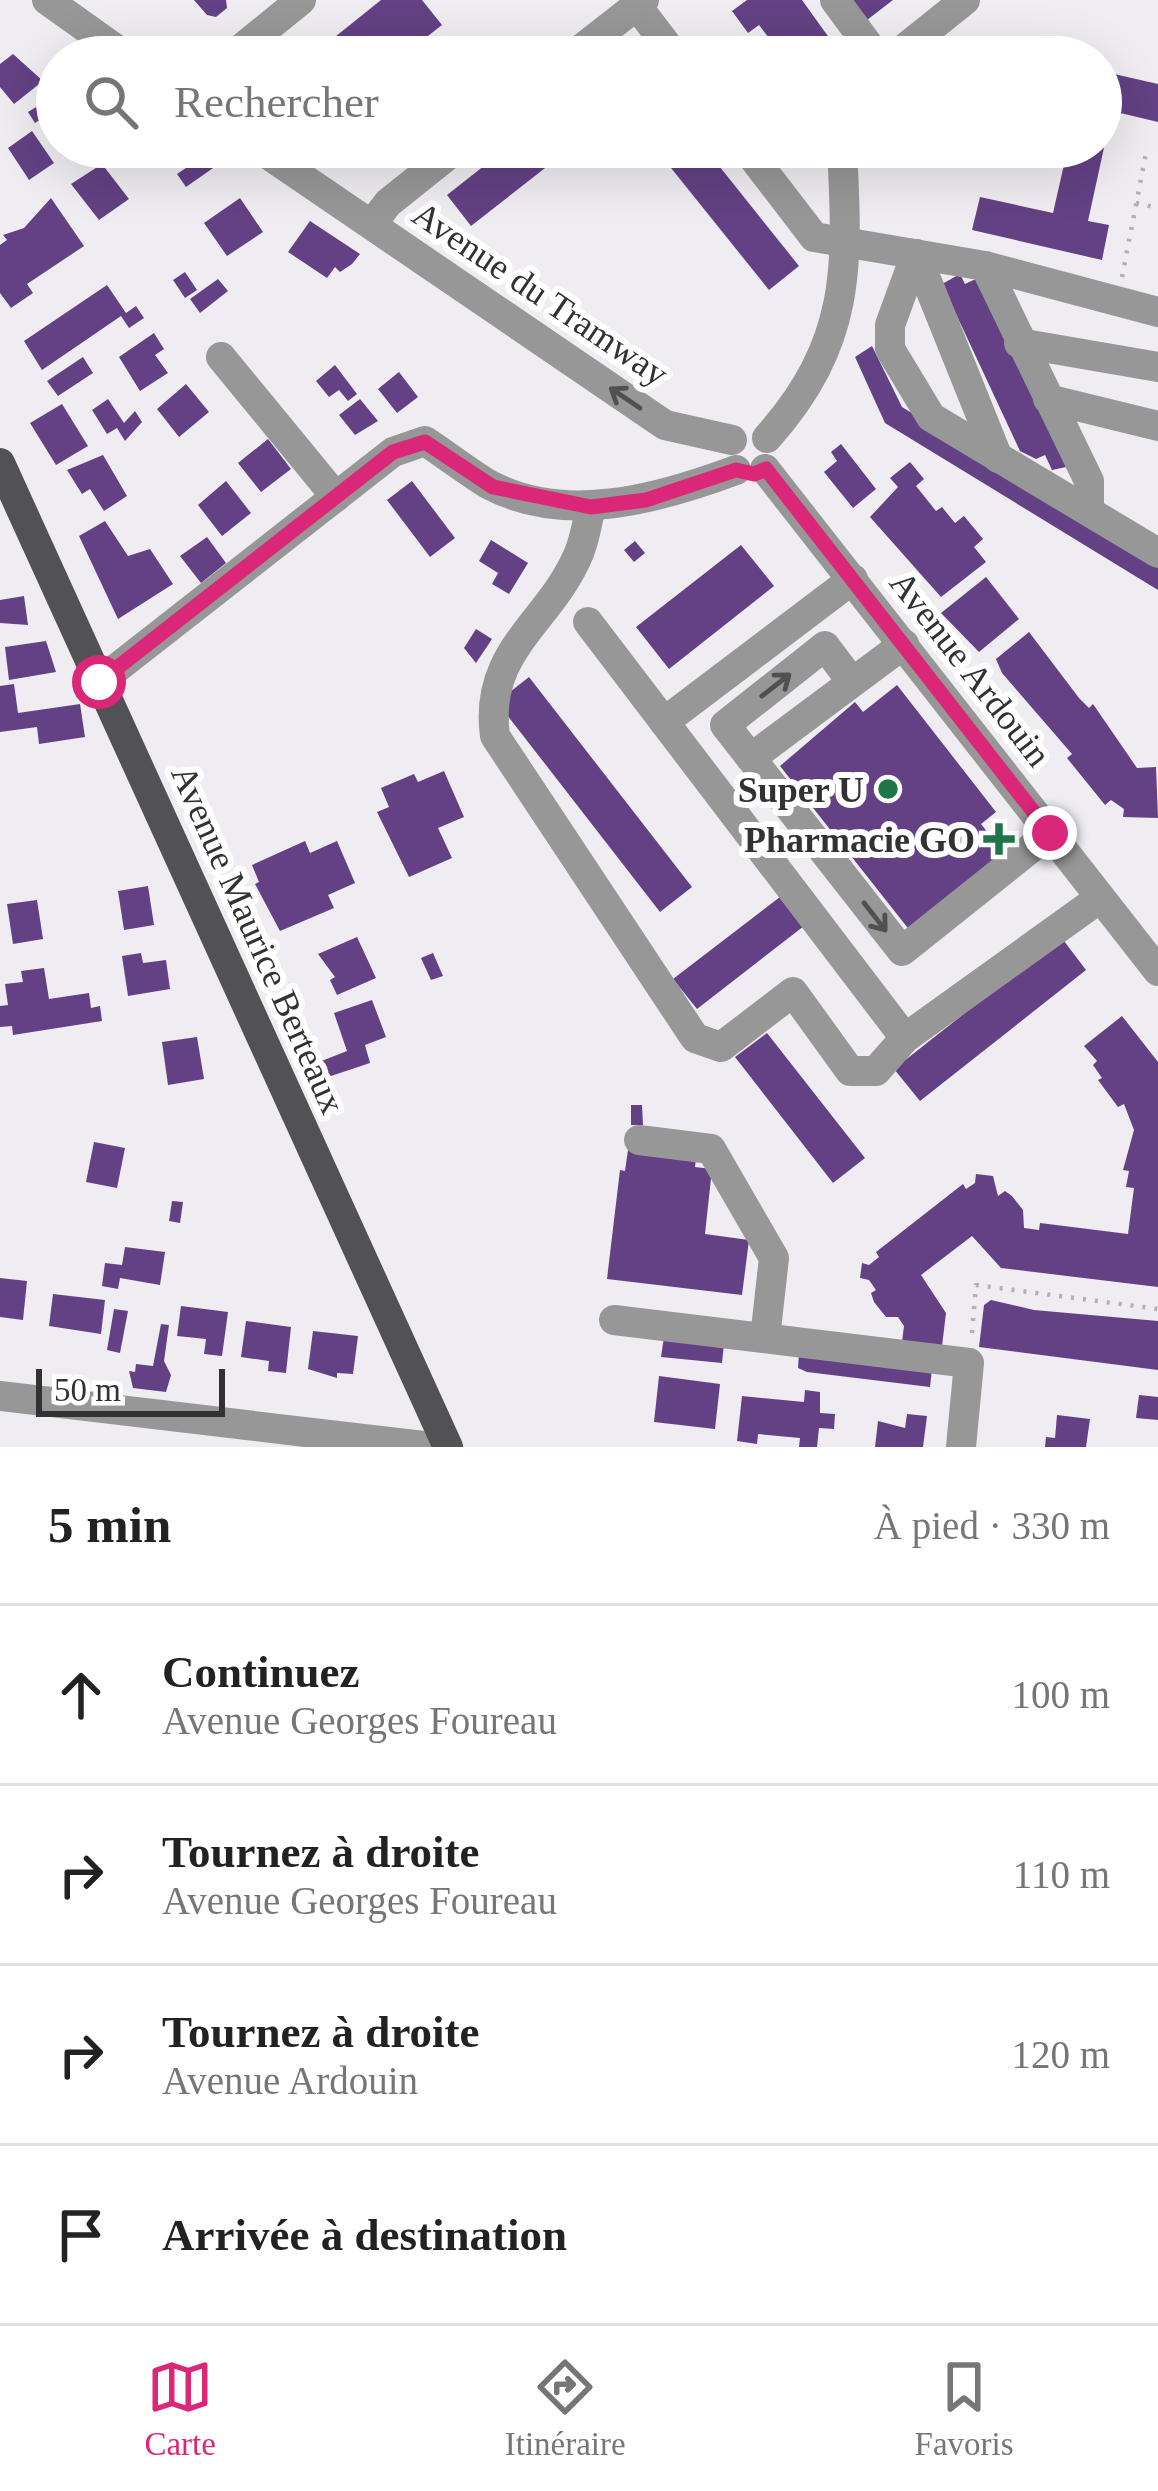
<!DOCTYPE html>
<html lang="fr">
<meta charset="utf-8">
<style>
:root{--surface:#fff;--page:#f2f2f2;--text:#222;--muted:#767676;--line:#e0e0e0;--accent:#db2777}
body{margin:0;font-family:"Times New Roman",serif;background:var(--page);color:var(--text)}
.scale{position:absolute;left:36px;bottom:30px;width:189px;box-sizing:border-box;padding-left:12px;border:6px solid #323233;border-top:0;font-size:33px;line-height:42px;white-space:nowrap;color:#323233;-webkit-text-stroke:9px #fff;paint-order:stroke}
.stop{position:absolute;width:36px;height:36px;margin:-27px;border:9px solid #db2777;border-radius:50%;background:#fff}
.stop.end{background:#db2777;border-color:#fff;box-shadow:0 3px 12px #0008}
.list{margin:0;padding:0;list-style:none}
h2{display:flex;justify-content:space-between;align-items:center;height:156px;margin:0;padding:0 48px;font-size:51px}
h2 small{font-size:39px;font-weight:400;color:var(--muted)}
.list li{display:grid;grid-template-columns:78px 1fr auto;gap:36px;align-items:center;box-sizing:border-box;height:180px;padding:0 48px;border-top:3px solid var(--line)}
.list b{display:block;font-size:45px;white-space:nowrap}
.list p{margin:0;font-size:39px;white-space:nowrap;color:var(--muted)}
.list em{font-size:39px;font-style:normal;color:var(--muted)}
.icon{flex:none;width:66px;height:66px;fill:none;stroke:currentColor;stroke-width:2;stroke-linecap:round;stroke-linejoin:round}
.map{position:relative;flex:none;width:1158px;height:1447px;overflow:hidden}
.search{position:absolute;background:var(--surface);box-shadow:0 12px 48px #0002;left:36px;right:36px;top:36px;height:132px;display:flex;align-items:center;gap:30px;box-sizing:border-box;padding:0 42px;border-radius:66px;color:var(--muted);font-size:45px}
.sheet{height:876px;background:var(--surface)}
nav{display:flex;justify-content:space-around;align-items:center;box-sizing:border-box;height:168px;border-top:3px solid var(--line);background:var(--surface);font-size:33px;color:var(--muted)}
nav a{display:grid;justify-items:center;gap:6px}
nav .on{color:var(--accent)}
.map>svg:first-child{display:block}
.building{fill:#634184}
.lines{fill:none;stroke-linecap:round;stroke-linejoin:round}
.path{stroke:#b1b0b3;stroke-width:4.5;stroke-dasharray:3 9;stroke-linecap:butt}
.minor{stroke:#989798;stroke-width:30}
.major{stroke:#525153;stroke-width:30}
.oneway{stroke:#515051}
.route{stroke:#db2777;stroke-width:15}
.poi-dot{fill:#207548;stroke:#fff;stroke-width:4.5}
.labels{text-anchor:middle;stroke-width:12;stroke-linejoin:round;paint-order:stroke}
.street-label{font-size:36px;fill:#323233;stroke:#fff}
.poi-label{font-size:36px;font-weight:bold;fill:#323233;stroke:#fff;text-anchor:end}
</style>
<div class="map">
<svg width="1158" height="1447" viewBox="0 0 1158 1447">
<rect width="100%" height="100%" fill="#efedf1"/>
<g class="building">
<polygon points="194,0 226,0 227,8 216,17 207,15"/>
<polygon points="381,0 422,0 442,25 401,57 310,57"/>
<polygon points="747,0 802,0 830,39 810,57 768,57 778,50 759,25 748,33 732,11"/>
<polygon points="852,0 893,0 867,20"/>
<polygon points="13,54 43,81 14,104 0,87 0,64"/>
<polygon points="1101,71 1158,84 1158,122 1112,111 1088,221 1109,225 1102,260 972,230 980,197 1053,213 1068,147 1101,147"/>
<polygon points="41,104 47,115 35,123 28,112"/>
<polygon points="32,131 54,163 29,180 8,148"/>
<polygon points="508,147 572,147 471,226 447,195"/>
<polygon points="667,147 704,147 799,266 769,290 659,153"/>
<polygon points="207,154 216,166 186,187 177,174"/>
<polygon points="102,164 129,199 99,220 71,184"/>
<polygon points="51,198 84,246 27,284 33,293 11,308 0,293 0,245 7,240 3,235 24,228"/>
<polygon points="240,198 263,232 227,256 204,223"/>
<polygon points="310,221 360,254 352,264 340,272 335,267 327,278 288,252"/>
<polygon points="185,272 197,290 185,298 173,280"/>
<polygon points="960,274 965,284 982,276 1071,466 1052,470 1045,455 1036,459 1020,451 942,284"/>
<polygon points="218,279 228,291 200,313 190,299"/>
<polygon points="107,285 126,313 136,306 144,318 129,328 121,316 42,370 24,341"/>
<polygon points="154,333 164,349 155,355 168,373 140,391 119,357"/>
<polygon points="872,346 902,407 1158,565 1158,590 885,423 855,357"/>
<polygon points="83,357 93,373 58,396 47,381"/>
<polygon points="335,365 357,394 348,401 339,390 329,397 316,381"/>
<polygon points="399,372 418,397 397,413 378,389"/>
<polygon points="186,384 209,412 179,437 157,409"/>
<polygon points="108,399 124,423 135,411 142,422 125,441 117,428 107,434 92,410"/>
<polygon points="360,399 378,421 355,435 339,415"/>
<polygon points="62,404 88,446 56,465 30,423"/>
<polygon points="268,439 291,469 261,492 238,463"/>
<polygon points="841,444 876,489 853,508 824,472 837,461 831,452"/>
<polygon points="103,455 127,496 104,511 90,489 82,494 67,470"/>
<polygon points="910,462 924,479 916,486 936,511 942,507 955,523 964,516 983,539 974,547 986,562 941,597 870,517 898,487 890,478"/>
<polygon points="226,481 251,513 222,536 198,505"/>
<polygon points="412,481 455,538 430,557 387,500"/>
<polygon points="105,521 128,556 150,549 173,584 118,619 79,536"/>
<polygon points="207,537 226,563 201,583 180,556"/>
<polygon points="491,540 528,563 509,594 492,584 498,573 479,561"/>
<polygon points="635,541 645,553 634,562 624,550"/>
<polygon points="741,545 774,586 669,669 636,627"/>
<polygon points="986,577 1019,619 979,652 941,613"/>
<polygon points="24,596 28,625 0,623 0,600"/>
<polygon points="476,629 492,639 476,663 464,648"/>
<polygon points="1029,632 1079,698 1089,708 1093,704 1137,768 1156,767 1158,818 1123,817 1124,809 1111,800 1105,805 1067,758 1072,754 1002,673 996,659"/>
<polygon points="46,641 56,672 9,680 5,647"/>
<polygon points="529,677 692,887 660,912 497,702"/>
<polygon points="14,684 18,713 80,704 85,737 39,744 37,727 0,732 0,686"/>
<polygon points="897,685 996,812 981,824 1007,857 911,932 780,766 855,702 863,712"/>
<polygon points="444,771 464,817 438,828 452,858 409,877 377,812 389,807 381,788 414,774 418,782"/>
<polygon points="305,841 310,853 337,841 355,883 328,895 334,908 280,931 255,884 259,882 252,865"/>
<polygon points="148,886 154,925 124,930 118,891"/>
<polygon points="780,897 804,926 697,1009 673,979"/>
<polygon points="37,900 43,939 13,944 7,904"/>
<polygon points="357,937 376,978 337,995 330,980 335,977 318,954"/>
<polygon points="1061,937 1086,970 920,1101 894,1069"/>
<polygon points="141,953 143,963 166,960 170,989 128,996 122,956"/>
<polygon points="433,953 443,976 431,980 421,958"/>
<polygon points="44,968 49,999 89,993 91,1008 100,1006 102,1021 13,1035 12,1026 0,1027 0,1006 8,1005 5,984 23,982 21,971"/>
<polygon points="372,1000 386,1037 365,1045 370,1063 310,1083 309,1078 317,1075 314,1064 347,1051 334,1013"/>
<polygon points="1122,1016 1158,1062 1158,1287 1001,1268 972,1236 921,1275 946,1313 942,1346 902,1342 904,1326 898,1317 886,1317 874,1302 871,1293 876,1290 869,1280 860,1278 862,1263 869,1265 879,1257 876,1252 963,1184 966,1189 975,1183 976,1174 993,1176 998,1196 1005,1191 1012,1196 1023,1210 1024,1228 1039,1230 1040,1223 1128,1234 1134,1188 1126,1187 1129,1171 1123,1170 1134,1130 1124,1104 1118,1107 1098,1080 1102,1078 1093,1065 1097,1061 1084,1046"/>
<polygon points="767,1033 865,1158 833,1183 735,1057"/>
<polygon points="197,1037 204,1079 168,1085 162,1042"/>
<polygon points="631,1105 642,1105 643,1125 631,1125"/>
<polygon points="94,1142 125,1148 117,1188 86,1182"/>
<polygon points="628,1150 696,1158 695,1167 712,1169 705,1234 749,1240 742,1295 607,1279 620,1170 625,1171"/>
<polygon points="172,1201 183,1202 180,1223 169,1221"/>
<polygon points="125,1247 165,1252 160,1285 120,1278 118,1289 102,1286 105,1263 122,1265"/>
<polygon points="0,1278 27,1281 23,1320 0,1317"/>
<polygon points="53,1294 105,1300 101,1334 49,1326"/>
<polygon points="991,1300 1034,1310 1158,1321 1158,1370 979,1347 984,1305"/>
<polygon points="181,1306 228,1312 222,1356 204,1354 206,1339 177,1336"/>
<polygon points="114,1309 128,1311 120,1353 107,1350"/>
<polygon points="246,1321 291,1327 286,1373 268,1371 269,1361 241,1357"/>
<polygon points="161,1324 169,1325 164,1361 171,1375 166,1392 133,1388 129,1371 135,1372 136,1364 153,1366"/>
<polygon points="313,1331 358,1336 353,1374 337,1373 337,1378 308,1369"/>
<polygon points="664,1337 724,1344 722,1363 661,1357"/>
<polygon points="799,1353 932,1369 930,1387 807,1372 798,1368"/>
<polygon points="659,1376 720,1384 715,1429 654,1422"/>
<polygon points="805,1390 820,1392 820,1413 835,1414 834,1429 819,1428 817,1447 799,1447 800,1438 758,1434 757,1444 737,1441 742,1396 804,1402"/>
<polygon points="1139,1395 1158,1397 1158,1420 1136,1418"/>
<polygon points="907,1414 927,1416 923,1447 875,1447 878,1421 905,1428"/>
<polygon points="1057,1415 1090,1419 1086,1447 1045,1447 1046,1437 1055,1438"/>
</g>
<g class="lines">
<g class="path">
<polyline points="1136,203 1158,208"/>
<polyline points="1122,277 1146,153"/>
<polyline points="972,1333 976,1285 1158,1309"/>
</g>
<g class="minor">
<polyline points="47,0 127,57"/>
<polyline points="835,0 877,57"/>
<polyline points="637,6 676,57"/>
<polyline points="231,57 301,0"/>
<polyline points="571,57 644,0"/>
<polyline points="894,57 965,0"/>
<polyline points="257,147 665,425 732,440"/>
<polyline points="745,147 814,237 985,266 1158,312"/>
<polyline points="372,224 388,203 458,147"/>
<polyline points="916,254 890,325 890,349 931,417 1158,553"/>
<polyline points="916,254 998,458"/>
<polyline points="985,266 1089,481 1089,510"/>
<polyline points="1019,343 1158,367"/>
<polyline points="221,357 336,497"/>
<polyline points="1048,399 1158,426"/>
<path d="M767,438C852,342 848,268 842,147"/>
<polyline points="765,469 1158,971"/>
<path d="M591,507C587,522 585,539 579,553C550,623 483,650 495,736L695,1038L721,1047L793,992L850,1071H876L905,1038L1100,898"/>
<polyline points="588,622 905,1038"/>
<path d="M99,682L393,452L425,441C446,455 467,471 488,484C565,526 661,498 736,470"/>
<polyline points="852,682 825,646 725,725 902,951 1050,833"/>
<polyline points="664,722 853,579"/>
<polyline points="751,758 904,644"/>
<polyline points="639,1140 711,1149 774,1258 765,1338"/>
<polyline points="614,1320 969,1363 961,1447"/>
<polyline points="0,1396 432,1447"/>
</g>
<polyline class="major" points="0,463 448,1447"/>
</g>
<defs><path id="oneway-shaft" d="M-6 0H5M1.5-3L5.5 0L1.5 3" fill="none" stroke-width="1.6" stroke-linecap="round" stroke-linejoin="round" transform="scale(3)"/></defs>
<g class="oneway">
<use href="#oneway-shaft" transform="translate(625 398) rotate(-146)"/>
<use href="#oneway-shaft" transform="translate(776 685) rotate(-38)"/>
<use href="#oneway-shaft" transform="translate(875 917) rotate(52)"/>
</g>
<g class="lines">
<polyline class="route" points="99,682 393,452 425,442 493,487 591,507 646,500 736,470 754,474 766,469 1050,833"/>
</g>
<g class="poi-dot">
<circle cx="888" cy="789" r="12"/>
<path d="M993 821h12v12h12v12h-12v12h-12v-12h-12v-12h12z"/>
</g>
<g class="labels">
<g class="street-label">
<text transform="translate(541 293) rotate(34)" y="13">Avenue du Tramway</text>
<text transform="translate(971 668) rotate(52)" y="13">Avenue Ardouin</text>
<text transform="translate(259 939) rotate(66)" y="13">Avenue Maurice Berteaux</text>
</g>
<g class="poi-label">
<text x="864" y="802">Super U</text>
<text x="975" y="852">Pharmacie GO</text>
</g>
</g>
</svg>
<div class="scale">50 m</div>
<div class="stop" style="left:99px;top:682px"></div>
<div class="stop end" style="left:1050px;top:833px"></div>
<div class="search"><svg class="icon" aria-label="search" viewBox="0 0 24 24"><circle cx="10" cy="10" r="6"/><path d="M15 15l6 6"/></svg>Rechercher</div>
</div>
<section class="sheet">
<h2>5 min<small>À pied · 330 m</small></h2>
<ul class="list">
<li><svg class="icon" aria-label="ahead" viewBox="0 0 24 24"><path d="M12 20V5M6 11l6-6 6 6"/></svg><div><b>Continuez</b><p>Avenue Georges Foureau</p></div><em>100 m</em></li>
<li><svg class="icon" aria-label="right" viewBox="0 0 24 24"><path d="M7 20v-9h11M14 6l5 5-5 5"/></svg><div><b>Tournez à droite</b><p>Avenue Georges Foureau</p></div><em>110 m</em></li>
<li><svg class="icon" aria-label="right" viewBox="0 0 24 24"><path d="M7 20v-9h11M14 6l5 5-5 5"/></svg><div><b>Tournez à droite</b><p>Avenue Ardouin</p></div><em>120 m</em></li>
<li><svg class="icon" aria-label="arrive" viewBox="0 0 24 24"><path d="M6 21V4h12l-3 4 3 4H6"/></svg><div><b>Arrivée à destination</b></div></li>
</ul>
</section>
<nav>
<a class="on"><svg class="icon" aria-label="map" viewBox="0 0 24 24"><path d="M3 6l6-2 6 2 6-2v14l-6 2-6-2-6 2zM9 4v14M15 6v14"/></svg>Carte</a>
<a><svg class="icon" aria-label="directions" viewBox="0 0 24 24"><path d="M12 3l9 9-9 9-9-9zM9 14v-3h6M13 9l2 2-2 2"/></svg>Itinéraire</a>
<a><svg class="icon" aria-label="saved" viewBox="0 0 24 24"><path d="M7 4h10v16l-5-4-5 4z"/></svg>Favoris</a>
</nav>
